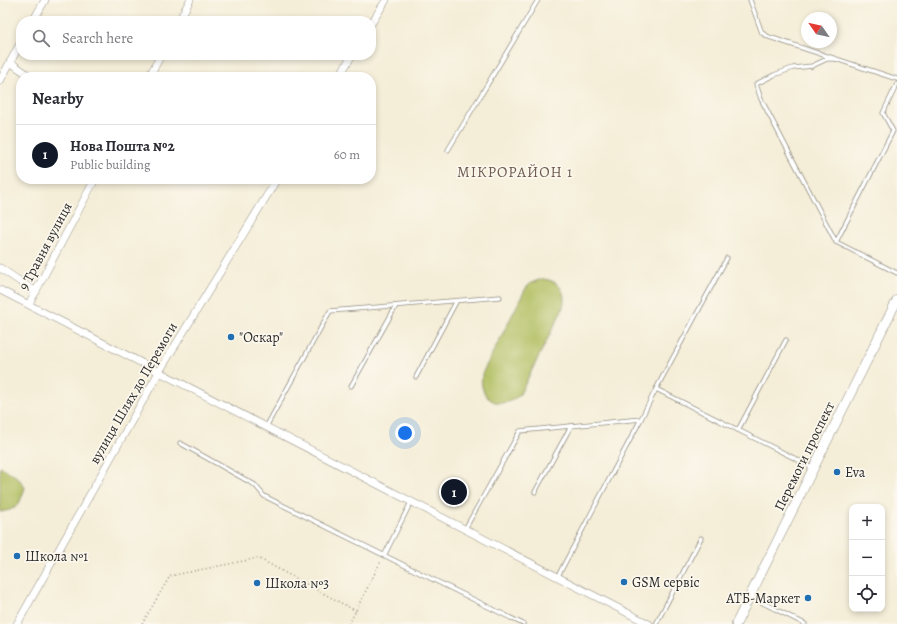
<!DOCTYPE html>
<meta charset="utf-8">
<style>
:root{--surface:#fff;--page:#f7f7f7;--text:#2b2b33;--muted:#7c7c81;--line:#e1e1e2;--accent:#111827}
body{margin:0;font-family:Alegreya,serif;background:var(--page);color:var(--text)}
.controls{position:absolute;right:12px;bottom:12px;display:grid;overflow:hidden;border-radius:8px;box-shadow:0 2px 6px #0003}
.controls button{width:36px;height:36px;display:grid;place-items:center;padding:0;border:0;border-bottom:1px solid var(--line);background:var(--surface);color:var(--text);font:20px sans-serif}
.compass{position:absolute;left:801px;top:12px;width:36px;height:36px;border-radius:50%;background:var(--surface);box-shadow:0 2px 6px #0003;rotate:304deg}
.you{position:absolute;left:405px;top:433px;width:14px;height:14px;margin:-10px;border:3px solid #fff;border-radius:50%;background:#1a73e8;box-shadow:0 0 0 6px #1a73e833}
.badge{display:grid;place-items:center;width:26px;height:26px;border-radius:50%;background:var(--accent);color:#fff;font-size:13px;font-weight:700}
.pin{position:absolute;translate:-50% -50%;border:2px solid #fff;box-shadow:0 1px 4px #0006}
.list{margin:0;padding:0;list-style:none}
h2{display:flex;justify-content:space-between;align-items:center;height:52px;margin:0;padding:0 16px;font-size:17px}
h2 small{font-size:13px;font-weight:400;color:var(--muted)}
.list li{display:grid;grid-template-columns:26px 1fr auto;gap:12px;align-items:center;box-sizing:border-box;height:60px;padding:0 16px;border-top:1px solid var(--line)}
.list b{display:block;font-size:15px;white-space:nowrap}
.list p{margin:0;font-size:13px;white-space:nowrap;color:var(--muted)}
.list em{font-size:13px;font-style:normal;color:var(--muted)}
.icon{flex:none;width:22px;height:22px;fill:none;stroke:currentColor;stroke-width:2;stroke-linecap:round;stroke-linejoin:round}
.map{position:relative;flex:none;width:897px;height:624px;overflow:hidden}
.search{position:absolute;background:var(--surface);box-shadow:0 2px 6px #0003;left:16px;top:16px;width:360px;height:44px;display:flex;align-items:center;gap:10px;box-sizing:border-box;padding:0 14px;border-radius:16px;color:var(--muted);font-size:15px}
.panel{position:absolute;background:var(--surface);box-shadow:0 2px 6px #0003;left:16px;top:72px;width:360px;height:112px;border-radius:16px}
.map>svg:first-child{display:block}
.green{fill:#b0bd5f;stroke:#6e7445}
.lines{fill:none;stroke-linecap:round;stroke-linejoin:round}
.service-casing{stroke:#908c81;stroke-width:5}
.minor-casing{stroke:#908c81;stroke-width:8}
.tertiary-casing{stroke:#908c81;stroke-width:10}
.path{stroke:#908c81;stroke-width:1.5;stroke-dasharray:1 3;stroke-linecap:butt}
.service{stroke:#fff;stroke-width:3.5}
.minor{stroke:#fff;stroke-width:7}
.tertiary{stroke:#fff;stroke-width:9}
.poi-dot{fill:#1f6fb2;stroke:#fbf7ec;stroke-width:1.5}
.labels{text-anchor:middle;stroke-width:3.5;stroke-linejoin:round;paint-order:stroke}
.street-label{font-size:14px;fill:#2b2b2b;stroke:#fbf7ec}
.poi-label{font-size:14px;fill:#2b2b2b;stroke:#fbf7ec;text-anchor:start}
.neighbourhood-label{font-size:15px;letter-spacing:1px;fill:#6f5b4f;stroke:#fbf7ec}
</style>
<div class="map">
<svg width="897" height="624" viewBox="0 0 897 624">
<rect width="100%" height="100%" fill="#fbf7ec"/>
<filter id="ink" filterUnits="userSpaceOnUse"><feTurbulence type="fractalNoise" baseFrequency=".025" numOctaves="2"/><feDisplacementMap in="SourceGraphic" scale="8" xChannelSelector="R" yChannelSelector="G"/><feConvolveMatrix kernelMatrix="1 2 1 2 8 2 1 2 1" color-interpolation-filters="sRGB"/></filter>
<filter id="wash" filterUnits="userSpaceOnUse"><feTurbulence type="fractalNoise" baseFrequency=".012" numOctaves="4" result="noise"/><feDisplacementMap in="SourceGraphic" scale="16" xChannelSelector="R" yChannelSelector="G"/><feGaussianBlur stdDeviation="0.9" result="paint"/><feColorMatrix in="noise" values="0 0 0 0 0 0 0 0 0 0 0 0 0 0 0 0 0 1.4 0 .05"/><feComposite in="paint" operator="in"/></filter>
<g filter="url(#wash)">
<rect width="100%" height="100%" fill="#f4edd7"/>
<g class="green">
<path d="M542,279C560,280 568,293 562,310L520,394C501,414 475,398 483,372L526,288L531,283Z"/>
<path d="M0,467C11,473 19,476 25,488L19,504L10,510L0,512Z"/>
</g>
</g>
<g filter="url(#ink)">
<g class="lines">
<defs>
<g id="service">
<polyline points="750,0 762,33 769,37 897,79"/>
<polyline points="836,59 827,59 812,66 793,68 774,75 756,84 761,99 836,242 897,273"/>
<polyline points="448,150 538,0"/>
<polyline points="836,242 893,131 883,113 897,84"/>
<polyline points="416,377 456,302"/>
<polyline points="351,386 396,306"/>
<polyline points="656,389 727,258"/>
<polyline points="641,419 656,389 812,467"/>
<polyline points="266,427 330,311 500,297"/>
<polyline points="738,430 786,340"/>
<polyline points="180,443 255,485 264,496 523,624"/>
<polyline points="535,492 571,426"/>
<polyline points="465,529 520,431 641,419 558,576"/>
<polyline points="384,556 411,502"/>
<polyline points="751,597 805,624"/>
<polyline points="656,624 701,538"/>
</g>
<g id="minor">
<polyline points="33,21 45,0"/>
<polyline points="179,21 190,0"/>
<polyline points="371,24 386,0"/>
<polyline points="10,62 31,77"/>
<polyline points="149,77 161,55"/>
<polyline points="339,77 352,55"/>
<polyline points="0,81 21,42"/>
<polyline points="0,268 36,292"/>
<polyline points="0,290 649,624"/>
<polyline points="29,304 95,179"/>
<polyline points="17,624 159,372 277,179"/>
</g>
<polyline id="tertiary" points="736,624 897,300"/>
</defs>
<use href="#service" class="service-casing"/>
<use href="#minor" class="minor-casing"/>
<use href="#tertiary" class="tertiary-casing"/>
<g class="path">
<polyline points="142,624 170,576 258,558 356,611"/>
<polyline points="349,624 381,561"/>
</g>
<use href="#service" class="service"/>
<use href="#minor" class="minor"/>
<use href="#tertiary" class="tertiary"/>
</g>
</g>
<g class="poi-dot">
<circle cx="231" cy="337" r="4"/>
<circle cx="837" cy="472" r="4"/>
<circle cx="17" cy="556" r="4"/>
<circle cx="624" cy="582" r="4"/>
<circle cx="257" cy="583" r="4"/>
<circle cx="808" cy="598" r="4"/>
</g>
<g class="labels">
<g class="street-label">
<text transform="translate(45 246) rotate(-62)" y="5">9 Травня вулиця</text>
<text transform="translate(133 393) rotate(-60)" y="5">вулиця Шлях до Перемоги</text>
<text transform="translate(804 456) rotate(-64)" y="5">Перемоги проспект</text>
</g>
<g class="poi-label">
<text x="239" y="342">"Оскар"</text>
<text x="845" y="477">Eva</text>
<text x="25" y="561">Школа №1</text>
<text x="632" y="587">GSM сервіс</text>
<text x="265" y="588">Школа №3</text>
<text x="800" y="603" text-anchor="end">АТБ-Маркет</text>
</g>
<g class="neighbourhood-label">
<text x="515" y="177">МІКРОРАЙОН 1</text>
</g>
</g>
</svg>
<div class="controls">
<button>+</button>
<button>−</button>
<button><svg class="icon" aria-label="locate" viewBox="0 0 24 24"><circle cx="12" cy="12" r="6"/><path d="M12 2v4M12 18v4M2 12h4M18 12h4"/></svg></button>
</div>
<svg class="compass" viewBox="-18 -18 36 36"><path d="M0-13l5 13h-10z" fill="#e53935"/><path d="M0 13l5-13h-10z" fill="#7c7c81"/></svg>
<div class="you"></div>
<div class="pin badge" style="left:454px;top:492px">1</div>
<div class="search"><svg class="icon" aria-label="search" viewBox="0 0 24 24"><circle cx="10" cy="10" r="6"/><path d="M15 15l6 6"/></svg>Search here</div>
<section class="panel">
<h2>Nearby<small></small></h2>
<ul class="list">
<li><span class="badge">1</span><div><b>Нова Пошта №2</b><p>Public building</p></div><em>60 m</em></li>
</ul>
</section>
</div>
